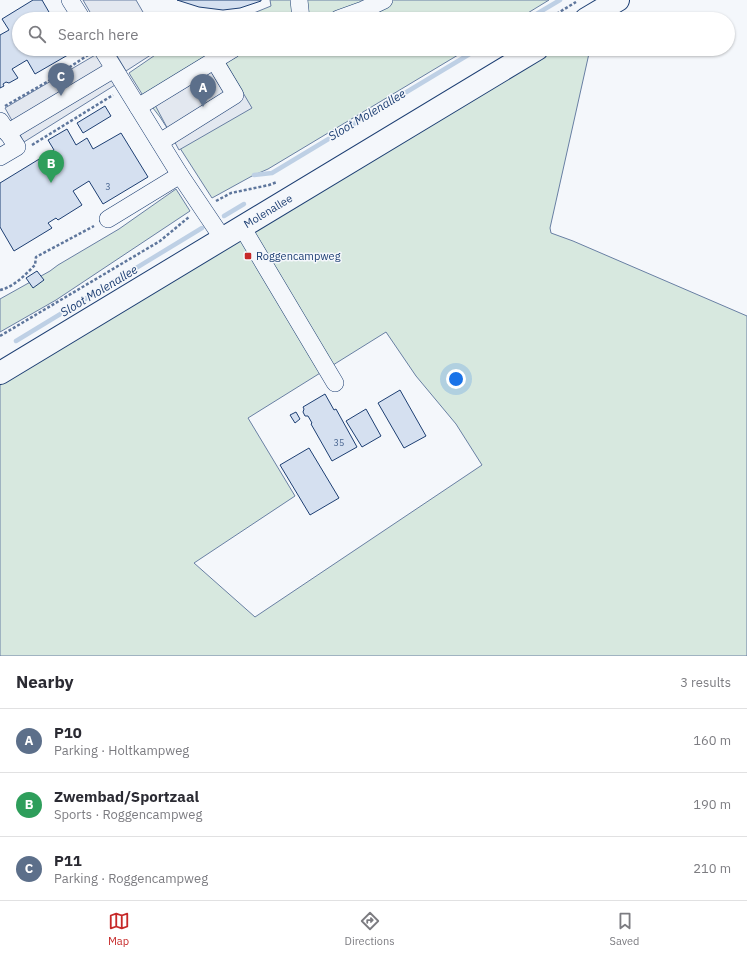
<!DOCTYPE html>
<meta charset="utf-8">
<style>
:root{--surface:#fff;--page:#f2f2f3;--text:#2b2b33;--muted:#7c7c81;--line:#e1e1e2;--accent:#c62828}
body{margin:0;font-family:"IBM Plex Sans",sans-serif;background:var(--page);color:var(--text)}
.you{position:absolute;left:456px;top:379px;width:14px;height:14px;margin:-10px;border:3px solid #fff;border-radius:50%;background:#1a73e8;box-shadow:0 0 0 6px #1a73e833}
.badge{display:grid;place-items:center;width:26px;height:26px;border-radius:50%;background:var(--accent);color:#fff;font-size:13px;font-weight:700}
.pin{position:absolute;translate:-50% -33px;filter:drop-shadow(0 1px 2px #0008)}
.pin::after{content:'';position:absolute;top:21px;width:14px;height:12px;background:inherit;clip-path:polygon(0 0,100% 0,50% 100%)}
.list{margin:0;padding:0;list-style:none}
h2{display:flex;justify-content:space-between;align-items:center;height:52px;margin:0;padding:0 16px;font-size:17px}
h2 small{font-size:13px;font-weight:400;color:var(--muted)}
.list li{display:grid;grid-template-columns:26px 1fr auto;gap:12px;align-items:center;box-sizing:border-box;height:64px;padding:0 16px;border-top:1px solid var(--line)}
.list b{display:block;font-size:15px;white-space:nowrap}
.list p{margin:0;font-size:13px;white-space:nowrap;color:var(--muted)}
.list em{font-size:13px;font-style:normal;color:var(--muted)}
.icon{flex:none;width:22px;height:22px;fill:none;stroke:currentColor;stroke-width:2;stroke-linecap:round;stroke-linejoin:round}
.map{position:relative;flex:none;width:747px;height:656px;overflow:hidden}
.search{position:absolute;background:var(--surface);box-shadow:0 1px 3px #0004;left:12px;right:12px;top:12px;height:44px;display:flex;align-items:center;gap:10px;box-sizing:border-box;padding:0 14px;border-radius:22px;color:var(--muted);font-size:15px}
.sheet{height:244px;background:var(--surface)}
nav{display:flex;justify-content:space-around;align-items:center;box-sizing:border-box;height:56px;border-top:1px solid var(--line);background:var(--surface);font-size:11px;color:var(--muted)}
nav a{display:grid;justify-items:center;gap:2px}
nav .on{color:var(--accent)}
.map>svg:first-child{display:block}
.green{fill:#d7e8df;stroke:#687fa3;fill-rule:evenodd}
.parking{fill:#e3e8f0;stroke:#687fa3}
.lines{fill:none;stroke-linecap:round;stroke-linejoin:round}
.stream{stroke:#bed0e5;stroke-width:4.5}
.building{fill:#d5e0f0;stroke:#1d3f73}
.minor-casing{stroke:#1d3f73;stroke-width:18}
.major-casing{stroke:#1d3f73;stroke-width:24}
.path{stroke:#5e769c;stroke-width:2.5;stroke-dasharray:3 2;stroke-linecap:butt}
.minor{stroke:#f4f7fb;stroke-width:17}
.major{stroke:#f4f7fb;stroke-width:22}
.poi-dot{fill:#c62828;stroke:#f4f7fb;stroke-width:1.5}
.labels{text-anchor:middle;stroke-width:3;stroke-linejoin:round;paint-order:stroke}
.number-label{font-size:9px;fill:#4b6792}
.street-label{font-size:11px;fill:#1d3f73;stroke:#f4f7fb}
.poi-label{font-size:11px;fill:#1d3f73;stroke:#f4f7fb;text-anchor:start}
.water-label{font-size:12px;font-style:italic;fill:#1d3f73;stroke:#f4f7fb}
</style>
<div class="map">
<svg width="747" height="656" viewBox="0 0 747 656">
<rect width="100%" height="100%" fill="#f4f7fb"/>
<g class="green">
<polygon points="270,0 549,0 518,19 239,19 271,6"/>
<polygon points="164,49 468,49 268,169 252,176 212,198 160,117 142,94 129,73"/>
<path d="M556,49H590L550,228L551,233L573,241L747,316V656H0V385ZM386,332L416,376L456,424L482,465L255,617L194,563L295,496L248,418Z"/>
<polygon points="176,189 190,211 56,300 0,332 0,299 50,271 58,265 119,229"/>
</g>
<g class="parking">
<polygon points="83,0 136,0 147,19 94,19"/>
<polygon points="113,49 160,49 126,71"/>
<polygon points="97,54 115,85 24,142 5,108"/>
<polygon points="225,62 252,108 179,150 155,105"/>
</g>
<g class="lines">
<g class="stream">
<polyline points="528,19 560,0"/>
<polyline points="254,175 272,173 478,49"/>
<polyline points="224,216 244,204"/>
<polyline points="16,341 202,228"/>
</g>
</g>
<g class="building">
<polygon points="33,0 42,0 53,19 19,19 19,49 71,49 73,52 35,74 27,60 12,69 18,78 9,83 6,82 3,84 4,86 0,88 0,35 9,30 2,19"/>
<polygon points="177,0 261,0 261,1 240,8 223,10 199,7"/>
<polygon points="105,106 111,116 83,133 77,123"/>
<polygon points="67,129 76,145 87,138 93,149 121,133 148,177 103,204 89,181 73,191 82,205 58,220 56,218 48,223 52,228 14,251 0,227 0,183 54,150 48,140"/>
<polygon points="37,271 44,280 33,288 26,278"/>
<polygon points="400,390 426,436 404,448 378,403"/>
<polygon points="325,394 334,410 336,409 357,447 332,461 311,424 312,423 308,416 305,416 303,412 304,409 303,407"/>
<polygon points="366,409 381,436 362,447 346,421"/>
<polygon points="296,412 300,419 295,423 290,415"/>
<polygon points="309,448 339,498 310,515 280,465"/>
</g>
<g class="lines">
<defs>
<g id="minor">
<polyline points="70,0 82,19"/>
<polyline points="299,0 301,19"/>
<polyline points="338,19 363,10 384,0"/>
<polyline points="102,49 180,175 223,239"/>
<polyline points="138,107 233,49"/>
<polyline points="0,121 17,147 0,157"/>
<polyline points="7,133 114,69"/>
<polyline points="160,142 235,95 214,60"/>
<polyline points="108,219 180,175"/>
<polyline points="242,227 335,383"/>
</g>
<g id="major">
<polyline points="586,19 618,0"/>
<polyline points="0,373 537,49"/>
</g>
</defs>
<use href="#minor" class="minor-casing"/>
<use href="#major" class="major-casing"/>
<g class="path">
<polyline points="548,19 576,2"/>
<polyline points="5,106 47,82 88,55"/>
<polyline points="32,145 113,95"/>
<polyline points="216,201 231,193 269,185 277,182"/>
<path d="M0,290C14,287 25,275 35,265L36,257L94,226"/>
<polyline points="0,336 160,241 189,217"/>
</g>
<use href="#minor" class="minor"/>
<use href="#major" class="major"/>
</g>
<rect class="poi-dot" x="244" y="252" width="8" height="8" rx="2"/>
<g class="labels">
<g class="number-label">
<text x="108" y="190">3</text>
<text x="339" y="446">35</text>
</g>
<g class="street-label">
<text transform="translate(268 211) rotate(-31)" y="4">Molenallee</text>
</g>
<g class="poi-label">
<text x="256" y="260">Roggencampweg</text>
</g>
<g class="water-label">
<text transform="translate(367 115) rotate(-31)" y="4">Sloot Molenallee</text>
<text transform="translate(99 291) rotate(-31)" y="4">Sloot Molenallee</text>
</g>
</g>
</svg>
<div class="you"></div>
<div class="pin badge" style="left:203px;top:107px;background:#5c6f8a">A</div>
<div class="pin badge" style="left:51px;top:183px;background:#2e9e5b">B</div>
<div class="pin badge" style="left:61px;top:96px;background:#5c6f8a">C</div>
<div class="search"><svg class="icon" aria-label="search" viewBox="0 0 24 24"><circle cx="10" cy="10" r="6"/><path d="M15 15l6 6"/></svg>Search here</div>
</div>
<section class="sheet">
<h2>Nearby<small>3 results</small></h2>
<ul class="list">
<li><span class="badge" style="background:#5c6f8a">A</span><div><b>P10</b><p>Parking · Holtkampweg</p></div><em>160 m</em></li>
<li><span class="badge" style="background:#2e9e5b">B</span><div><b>Zwembad/Sportzaal</b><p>Sports · Roggencampweg</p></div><em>190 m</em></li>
<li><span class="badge" style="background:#5c6f8a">C</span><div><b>P11</b><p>Parking · Roggencampweg</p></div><em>210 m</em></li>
</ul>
</section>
<nav>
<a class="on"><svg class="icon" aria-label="map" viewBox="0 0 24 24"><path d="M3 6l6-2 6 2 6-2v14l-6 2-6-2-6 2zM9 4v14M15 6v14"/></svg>Map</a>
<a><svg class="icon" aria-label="directions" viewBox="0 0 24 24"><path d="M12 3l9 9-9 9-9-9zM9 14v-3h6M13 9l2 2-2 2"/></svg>Directions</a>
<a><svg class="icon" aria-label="saved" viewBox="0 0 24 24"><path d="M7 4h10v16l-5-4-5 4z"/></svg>Saved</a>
</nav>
